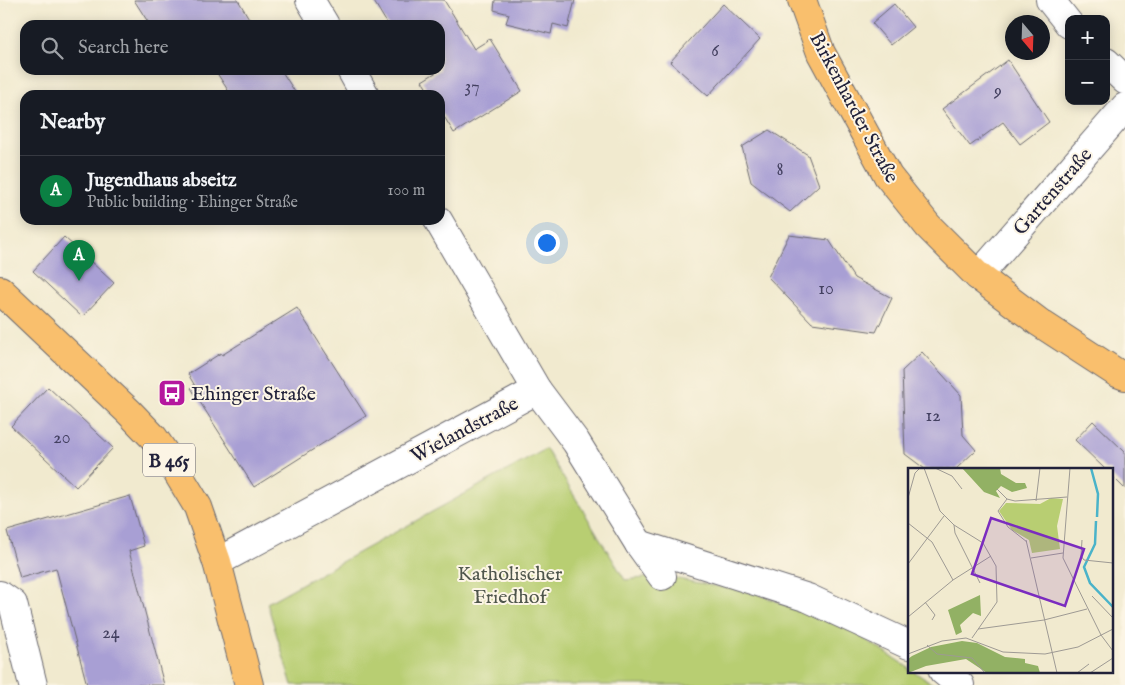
<!DOCTYPE html>
<meta charset="utf-8">
<style>
:root{--surface:#171b24;--page:#20242c;--text:#f1f3f6;--muted:#9ea1a6;--line:#363941;--accent:#0b8043}
body{margin:0;font-family:"IM FELL English",serif;background:var(--page);color:var(--text)}
.controls{position:absolute;right:15px;top:15px;display:grid;overflow:hidden;border-radius:10px;box-shadow:0 2px 12px #0003}
.controls button{width:45px;height:45px;display:grid;place-items:center;padding:0;border:0;border-bottom:1px solid var(--line);background:var(--surface);color:var(--text);font:25px sans-serif}
.compass{position:absolute;left:1005px;top:15px;width:45px;height:45px;border-radius:50%;background:var(--surface);box-shadow:0 2px 12px #0003;rotate:161deg}
.you{position:absolute;left:546px;top:242px;width:18px;height:18px;margin:-12px;border:4px solid #fff;border-radius:50%;background:#1a73e8;box-shadow:0 0 0 8px #1a73e833}
.badge{display:grid;place-items:center;width:32px;height:32px;border-radius:50%;background:var(--accent);color:#fff;font-size:16px;font-weight:700}
.pin{position:absolute;translate:-50% -41px;filter:drop-shadow(0 1px 2px #0008)}
.pin::after{content:'';position:absolute;top:26px;width:18px;height:15px;background:inherit;clip-path:polygon(0 0,100% 0,50% 100%)}
.list{margin:0;padding:0;list-style:none}
h2{display:flex;justify-content:space-between;align-items:center;height:65px;margin:0;padding:0 20px;font-size:21px}
h2 small{font-size:16px;font-weight:400;color:var(--muted)}
.list li{display:grid;grid-template-columns:32px 1fr auto;gap:15px;align-items:center;box-sizing:border-box;height:70px;padding:0 20px;border-top:1px solid var(--line)}
.list b{display:block;font-size:19px;white-space:nowrap}
.list p{margin:0;font-size:16px;white-space:nowrap;color:var(--muted)}
.list em{font-size:16px;font-style:normal;color:var(--muted)}
.icon{flex:none;width:28px;height:28px;fill:none;stroke:currentColor;stroke-width:2;stroke-linecap:round;stroke-linejoin:round}
.map{position:relative;flex:none;width:1125px;height:685px;overflow:hidden}
.search{position:absolute;background:var(--surface);box-shadow:0 2px 12px #0003;left:20px;top:20px;width:425px;height:55px;display:flex;align-items:center;gap:12px;box-sizing:border-box;padding:0 18px;border-radius:15px;color:var(--muted);font-size:19px}
.panel{position:absolute;background:var(--surface);box-shadow:0 2px 12px #0003;left:20px;top:90px;width:425px;height:135px;border-radius:15px}
.map>svg:first-child{display:block}
.green{fill:#b8ce72;stroke:#6d7856}
.building{fill:#a89fd4}
.lines{fill:none;stroke-linecap:round;stroke-linejoin:round}
.minor-casing{stroke:#6a686f;stroke-width:30}
.major-casing{stroke:#6a686f;stroke-width:30}
.minor{stroke:#fff;stroke-width:28}
.major{stroke:#f9bf6d;stroke-width:28}
.labels{text-anchor:middle;stroke-width:4;stroke-linejoin:round;paint-order:stroke}
.number-label{font-size:18px;fill:#444161}
.shield{fill:#fcf5e5;stroke:#63616e;stroke-width:1}
.shield-label{font-size:19px;font-weight:bold;fill:#22223b}
.street-label{font-size:20px;fill:#22223b;stroke:#fcf5e5}
.poi-label{font-size:20px;fill:#22223b;stroke:#fcf5e5;text-anchor:start}
.park-label{font-size:20px;fill:#4f564c;stroke:#fcf5e5}
.inset-river{fill:none;stroke:#4ab3c9;stroke-width:2.5}
.inset-road{fill:none;stroke:#9e9a94;stroke-width:1}
.view{fill:#7b2cbf;fill-opacity:0.15;stroke:#7b2cbf;stroke-width:2.5}
.inset-edge{fill:none;stroke:#22223b;stroke-width:2.5}
</style>
<div class="map">
<svg width="1125" height="685" viewBox="0 0 1125 685">
<rect width="100%" height="100%" fill="#fcf5e5"/>
<filter id="ink" filterUnits="userSpaceOnUse"><feTurbulence type="fractalNoise" baseFrequency=".02" numOctaves="2"/><feDisplacementMap in="SourceGraphic" scale="10" xChannelSelector="R" yChannelSelector="G"/><feConvolveMatrix kernelMatrix="1 2 1 2 8 2 1 2 1" color-interpolation-filters="sRGB"/></filter>
<filter id="wash" filterUnits="userSpaceOnUse"><feTurbulence type="fractalNoise" baseFrequency=".0096" numOctaves="4" result="noise"/><feDisplacementMap in="SourceGraphic" scale="20" xChannelSelector="R" yChannelSelector="G"/><feGaussianBlur stdDeviation="1.12" result="paint"/><feColorMatrix in="noise" values="0 0 0 0 0 0 0 0 0 0 0 0 0 0 0 0 0 1.4 0 .05"/><feComposite in="paint" operator="in"/></filter>
<g filter="url(#wash)">
<rect width="100%" height="100%" fill="#f1eacf"/>
<polygon class="green" points="546,449 625,580 662,576 758,594 854,632 909,668 909,671 913,671 934,685 292,685 267,603"/>
<g id="blocks">
<g class="building">
<polygon points="134,0 238,0 253,25 150,25"/>
<polygon points="373,0 444,0 474,49 490,39 522,91 454,133 440,110 440,95 431,95 422,81 440,70 440,25 388,25"/>
<polygon points="495,0 575,0 568,28 553,24 551,34 506,23 509,14 494,10"/>
<polygon points="723,4 760,39 708,96 670,62"/>
<polygon points="894,4 913,27 891,45 872,23"/>
<polygon points="1008,60 1049,122 1020,144 1003,122 970,146 942,109"/>
<polygon points="215,70 281,70 297,95 231,95"/>
<polygon points="769,130 808,155 819,185 790,212 751,182 742,147"/>
<polygon points="789,235 829,240 854,278 892,298 876,332 812,323 768,277"/>
<polygon points="64,237 114,283 82,317 33,271"/>
<polygon points="297,308 366,416 254,487 191,388 195,386 188,374 221,353 222,355"/>
<polygon points="922,352 961,395 963,435 976,450 956,469 925,469 905,454 902,371"/>
<polygon points="48,387 113,448 76,487 11,426"/>
<polygon points="1093,421 1125,452 1125,489 1111,475 1111,469 1105,469 1075,440"/>
<polygon points="130,496 144,546 129,551 164,685 87,685 56,568 20,578 7,531"/>
</g>
</g>
</g>
<g filter="url(#ink)">
<use href="#blocks" fill-opacity="0" stroke="#6a686f" stroke-width="1"/>
<g class="lines">
<defs>
<g id="minor">
<polyline points="310,0 325,25"/>
<polyline points="1050,0 1069,24"/>
<polyline points="1106,62 1125,80"/>
<polyline points="351,70 365,95"/>
<polyline points="438,220 537,390 576,442 639,544 662,576"/>
<polyline points="978,276 1125,107"/>
<polyline points="639,544 808,598 909,645"/>
<polyline points="217,562 537,390"/>
<polyline points="0,595 13,604 33,685"/>
<polyline points="943,671 960,685"/>
</g>
<g id="major">
<polyline points="802,0 821,53 888,176 928,226 978,276 1040,323 1117,373 1125,376"/>
<polyline points="0,290 129,412 154,438 172,464 198,507 217,562 249,685"/>
</g>
</defs>
<use href="#minor" class="minor-casing"/>
<use href="#major" class="major-casing"/>
<use href="#minor" class="minor"/>
<use href="#major" class="major"/>
</g>
</g>
<defs>
<symbol id="bus-square" viewBox="-11 -11 22 22"><rect x="-9" y="-9" width="18" height="18" rx="4" fill="#b5179e" stroke="#fcf5e5"/><path d="M-5-6H5V4H4V6H2V4H-2V6H-4V4H-5ZM-3.5-4V0h7V-4ZM-3.5 1.2v1.5H-2V1.2ZM2 1.2v1.5H3.5V1.2Z" fill="#fff"/></symbol>
</defs>
<g fill-rule="evenodd">
<use href="#bus-square" x="156" y="377" width="32" height="32"/>
</g>
<g class="labels">
<g class="number-label">
<text x="715" y="56">6</text>
<text x="472" y="92">37</text>
<text x="998" y="96">9</text>
<text x="780" y="175">8</text>
<text x="826" y="294">10</text>
<text x="933" y="421">12</text>
<text x="62" y="443">20</text>
<text x="111" y="638">24</text>
</g>
<rect class="shield" x="143" y="443.5" width="52" height="33" rx="4"/>
<g class="shield-label">
<text x="169" y="467">B 465</text>
</g>
<g class="street-label">
<text transform="translate(855 107) rotate(62)" y="7">Birkenharder Straße</text>
<text transform="translate(1052 191) rotate(-49)" y="7">Gartenstraße</text>
<text transform="translate(464 429) rotate(-28)" y="7">Wielandstraße</text>
</g>
<g class="poi-label">
<text x="191" y="400">Ehinger Straße</text>
</g>
<g class="park-label">
<text x="510" y="580">Katholischer<tspan x="510" dy="23">Friedhof</tspan></text>
</g>
</g>
<g transform="translate(908 468)">
<rect width="205" height="205" fill="#f1eacf"/>
<path d="M143,30L155,31L149,58L152,81L124,85L121,72L104,62L91,43L98,35L132,36Z" fill="#b8ce72"/>
<path d="M54,0H92L93,6L108,15H117L119,20L104,24L93,18L88,23L92,30L76,24ZM72,127L73,148L65,145L52,157L54,164L48,167L40,142ZM54,173L69,175L97,189L117,191V195L130,198L132,205H79L58,191L18,198L0,205V191L4,188L23,179Z" fill="#92b164"/>
<path class="inset-river" d="M183,0L190,26L189,49M188,53L187,76L176,99L182,115L205,139"/>
<path class="inset-road" d="M16,0L32,43L46,57L75,75L88,98L89,134L64,170M27,0L44,8L54,21M162,0L155,90L193,167M89,21L99,31L107,33L159,29M0,30L7,5L12,0M99,31L90,43L100,59L119,74M128,33L132,0M0,55L24,74L45,112M46,57L47,65L72,115M118,72L149,205M174,72L173,88L176,92L205,95M123,90L155,85M0,96L36,48M184,128L205,150M17,134L27,147L24,152M0,149L45,112L83,88M70,161L136,152L179,141M193,167L205,183M19,177L29,186L64,190L77,205M0,186L34,173L58,170L95,184L137,186L170,179L205,161M169,205L181,196M182,205L205,190"/>
<path class="view" d="M83,50L176,81L157,138L64,106Z"/>
<rect width="205" height="205" class="inset-edge"/>
</g>
</svg>
<div class="controls">
<button>+</button>
<button>−</button>
</div>
<svg class="compass" viewBox="-18 -18 36 36"><path d="M0-13l5 13h-10z" fill="#e53935"/><path d="M0 13l5-13h-10z" fill="#9ea1a6"/></svg>
<div class="you"></div>
<div class="pin badge" style="left:79px;top:281px">A</div>
<div class="search"><svg class="icon" aria-label="search" viewBox="0 0 24 24"><circle cx="10" cy="10" r="6"/><path d="M15 15l6 6"/></svg>Search here</div>
<section class="panel">
<h2>Nearby<small></small></h2>
<ul class="list">
<li><span class="badge">A</span><div><b>Jugendhaus abseitz</b><p>Public building · Ehinger Straße</p></div><em>100 m</em></li>
</ul>
</section>
</div>
